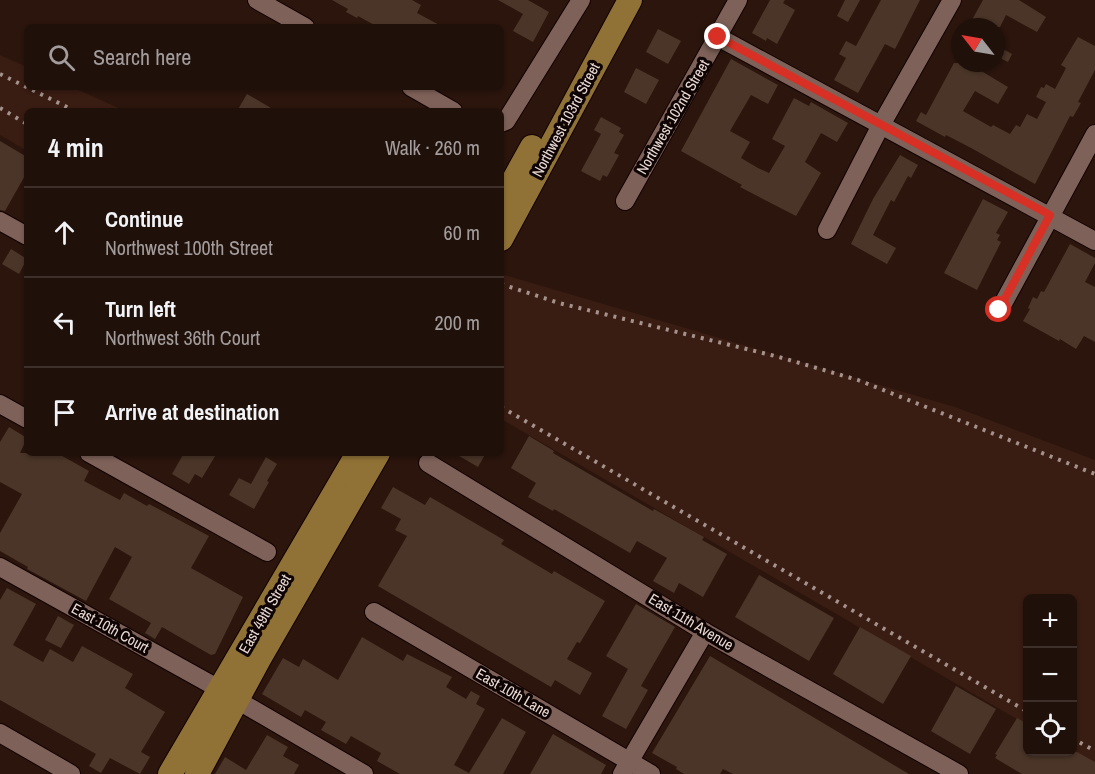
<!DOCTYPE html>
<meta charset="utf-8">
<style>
:root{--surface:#20100a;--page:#281913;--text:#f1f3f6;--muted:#a29d9c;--line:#3d302b}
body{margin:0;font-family:"Archivo Narrow",sans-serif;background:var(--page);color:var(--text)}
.controls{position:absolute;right:18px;bottom:18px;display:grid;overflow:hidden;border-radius:9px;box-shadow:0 2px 4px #0004}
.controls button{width:54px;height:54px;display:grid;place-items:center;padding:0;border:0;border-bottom:2px solid var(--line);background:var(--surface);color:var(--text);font:30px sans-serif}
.compass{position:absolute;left:951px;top:18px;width:54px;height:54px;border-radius:50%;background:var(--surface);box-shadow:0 2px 4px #0004;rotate:301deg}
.stop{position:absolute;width:18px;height:18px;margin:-14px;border:4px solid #d93025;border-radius:50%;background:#fff}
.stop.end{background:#d93025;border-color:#fff;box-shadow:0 2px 6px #0008}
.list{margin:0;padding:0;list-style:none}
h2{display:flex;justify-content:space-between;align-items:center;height:78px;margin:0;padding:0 24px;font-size:26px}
h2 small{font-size:20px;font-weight:400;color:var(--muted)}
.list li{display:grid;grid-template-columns:39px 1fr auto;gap:18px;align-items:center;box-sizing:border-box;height:90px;padding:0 24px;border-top:2px solid var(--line)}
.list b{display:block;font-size:22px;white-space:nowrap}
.list p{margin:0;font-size:20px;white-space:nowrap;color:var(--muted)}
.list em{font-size:20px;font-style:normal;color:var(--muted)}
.icon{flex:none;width:33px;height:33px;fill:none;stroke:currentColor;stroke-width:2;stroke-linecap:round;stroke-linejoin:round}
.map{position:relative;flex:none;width:1095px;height:774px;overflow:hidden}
.search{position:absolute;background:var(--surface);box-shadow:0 2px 4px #0004;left:24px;top:24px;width:480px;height:66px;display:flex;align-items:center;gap:15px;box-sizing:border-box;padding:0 21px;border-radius:9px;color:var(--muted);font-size:22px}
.panel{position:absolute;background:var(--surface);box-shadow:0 2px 4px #0004;left:24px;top:108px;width:480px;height:348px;border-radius:9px}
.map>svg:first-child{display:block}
.built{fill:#391c12}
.building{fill:#4b3528}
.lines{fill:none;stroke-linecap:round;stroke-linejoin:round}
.minor-casing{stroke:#120200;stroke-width:20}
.major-casing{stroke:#120200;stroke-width:26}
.minor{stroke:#7e6259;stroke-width:18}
.major{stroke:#907236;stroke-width:24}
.rail{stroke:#a4928c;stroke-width:4;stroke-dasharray:3 6;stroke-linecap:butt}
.route{stroke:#d93025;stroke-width:8}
.labels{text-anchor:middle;stroke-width:6;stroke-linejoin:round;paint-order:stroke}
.street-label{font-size:15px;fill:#eadad5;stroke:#0d0403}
</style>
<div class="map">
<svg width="1095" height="774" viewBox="0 0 1095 774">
<rect width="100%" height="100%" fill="#2b150d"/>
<g class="built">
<polygon points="0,55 27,67 27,87 72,87 125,111 27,111 27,151 0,135"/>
<polygon points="501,274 955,407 1095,460 1095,764 1073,751 1072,598 1028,598 1027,725 501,419"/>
</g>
<g class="building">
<polygon points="332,0 412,0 421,5 417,13 443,27 378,27 358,16 357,18 346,12 348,9"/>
<polygon points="498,0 528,0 549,12 533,42 513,31 523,14"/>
<polygon points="770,0 785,0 783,3 795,10 777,44 767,38 766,41 752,33"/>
<polygon points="845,0 860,0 848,22 837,16"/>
<polygon points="881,0 920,0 895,49 885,44 858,93 834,80 846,58 839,54 846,41 856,46"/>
<polygon points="983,0 1019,0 1046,17 1037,32 1006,15 1000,27 968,27"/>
<polygon points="658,29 681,41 668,64 646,52"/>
<polygon points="1078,37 1095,46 1095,70 1078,102 1081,103 1073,117 1070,116 1035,184 973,149 946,135 945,137 916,121 921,112 926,115 954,63 981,63 978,69 1008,87 998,104 975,91 963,111 991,127 993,125 1010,134 1016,125 1020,127 1027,114 1037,119 1046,102 1036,97 1041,87 1044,88 1046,84 1055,89 1066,68 1061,65"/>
<polygon points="996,45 1012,54 1008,62 996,56"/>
<polygon points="731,59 778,85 768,104 751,95 730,131 750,142 741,158 758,168 769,173 785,146 772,139 794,98 809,106 811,102 848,123 837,142 821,133 805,162 821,173 796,216 740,187 742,185 681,151"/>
<polygon points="636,68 659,80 646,104 624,92"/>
<polygon points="247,94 276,111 237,111"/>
<polygon points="601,117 621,128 619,132 624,135 614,153 619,155 607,177 603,175 600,181 581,171 601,134 594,130"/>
<polygon points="0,141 27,157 27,172 5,211 0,210"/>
<polygon points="900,155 918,165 911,178 908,176 894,202 891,200 873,235 896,248 887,264 851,244 873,199"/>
<polygon points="983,199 1008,212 996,233 1000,235 997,240 1001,242 977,290 944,273"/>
<polygon points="1070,244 1095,258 1095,263 1085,282 1095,287 1095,342 1084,336 1076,349 1060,339 1059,341 1023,321 1030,309 1028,308 1033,297 1037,299 1041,291 1044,292"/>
<polygon points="11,249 27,259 19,274 2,264"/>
<polygon points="9,427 27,438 20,453 57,453 89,471 84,481 120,500 124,493 147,506 149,504 209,536 191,568 243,597 215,654 211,655 162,627 155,639 145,633 151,623 109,599 132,557 115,547 86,601 27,569 28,567 0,551 0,533 22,494 0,482 0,442"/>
<polygon points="529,436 554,451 553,453 653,511 654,509 704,537 702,540 727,554 703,597 679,583 674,593 653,581 667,558 637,541 630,553 554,509 553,511 528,497 536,483 511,468"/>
<polygon points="184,453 217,453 202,478 195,474 189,484 172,474"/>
<polygon points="454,453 486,453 478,467"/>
<polygon points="266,457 277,464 267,481 269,482 254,509 229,495 239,478 251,484"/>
<polygon points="393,487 425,505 430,497 504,540 501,544 552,574 554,571 605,601 580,643 577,642 567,659 592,673 580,695 555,680 551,687 378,586 407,536 395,530 401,519 381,508"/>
<polygon points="759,575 834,618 809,661 735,617"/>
<polygon points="7,588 36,604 13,645 43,662 50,649 73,662 82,646 133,674 125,688 165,712 141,752 150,757 140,774 110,758 101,773 89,766 96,754 0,700 0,600"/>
<polygon points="636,604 675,627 641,686 648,690 626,729 602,716 628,669 606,656"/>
<polygon points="58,616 74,625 61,648 45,640"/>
<polygon points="860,627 911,656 883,704 833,674"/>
<polygon points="362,637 403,661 407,654 452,677 446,687 466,699 471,691 480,696 476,704 485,709 454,765 469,773 502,718 526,732 503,774 400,774 377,761 381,753 351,736 346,744 321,730 326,722 305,710 301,717 262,694 283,658 299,667 303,659 338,680"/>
<polygon points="710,656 909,774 733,774 723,769 720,774 684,774 676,769 677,767 652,753"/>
<polygon points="956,686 996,709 970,754 931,731"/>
<polygon points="1017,718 1028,724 1028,752 1077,752 1095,762 1095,774 1022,774 995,758 997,755 995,754"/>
<polygon points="553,734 606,765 601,774 530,774"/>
<polygon points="267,735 288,747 283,756 299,765 294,774 215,774 225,757 246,770"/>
</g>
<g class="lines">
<defs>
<g id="minor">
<polyline points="257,0 305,27"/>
<polyline points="718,37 1095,241"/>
<polyline points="411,87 453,111"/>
<polyline points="501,123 506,121 581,0"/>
<polyline points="625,201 738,0"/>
<polyline points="0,221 27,236"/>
<polyline points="827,230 881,125 952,0"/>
<polyline points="999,311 1095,134"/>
<polyline points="0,404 27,419"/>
<polyline points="89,453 267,552"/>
<polyline points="428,463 705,632 959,774"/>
<polyline points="0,567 221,690"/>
<polyline points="374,612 651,774"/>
<polyline points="237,700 364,774"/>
<polyline points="0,733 71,774"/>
<polyline points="622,774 705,632"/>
</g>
<g id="major">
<polyline points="501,203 532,147"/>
<polyline points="501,239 630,0"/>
<polyline points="170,774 358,453"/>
<polyline points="197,774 259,659 378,453"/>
</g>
</defs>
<use href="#minor" class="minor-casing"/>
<use href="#major" class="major-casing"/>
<use href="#minor" class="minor"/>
<use href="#major" class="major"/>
<g class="rail">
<polyline points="0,74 75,111"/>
<polyline points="0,108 27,124"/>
<polyline points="501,284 559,303 779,357 858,380 1095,474"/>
<polyline points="501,407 1028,712"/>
<polyline points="1072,738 1095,751"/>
</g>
</g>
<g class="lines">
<polyline class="route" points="718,37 1050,215 999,310"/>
</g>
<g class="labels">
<g class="street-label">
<text transform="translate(673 117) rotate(-60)" y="5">Northwest 102nd Street</text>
<text transform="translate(566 120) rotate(-62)" y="5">Northwest 103rd Street</text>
<text transform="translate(265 614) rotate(-60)" y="5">East 49th Street</text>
<text transform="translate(691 622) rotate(31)" y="5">East 11th Avenue</text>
<text transform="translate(110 628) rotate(29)" y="5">East 10th Court</text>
<text transform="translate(513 693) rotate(30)" y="5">East 10th Lane</text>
</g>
</g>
</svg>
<div class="controls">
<button>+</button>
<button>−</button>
<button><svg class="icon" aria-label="locate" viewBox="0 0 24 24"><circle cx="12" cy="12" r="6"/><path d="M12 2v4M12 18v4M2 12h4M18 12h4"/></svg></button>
</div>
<svg class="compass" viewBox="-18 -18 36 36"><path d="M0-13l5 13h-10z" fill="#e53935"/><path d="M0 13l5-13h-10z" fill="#a29d9c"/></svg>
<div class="stop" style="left:999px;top:310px"></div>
<div class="stop end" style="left:718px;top:37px"></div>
<div class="search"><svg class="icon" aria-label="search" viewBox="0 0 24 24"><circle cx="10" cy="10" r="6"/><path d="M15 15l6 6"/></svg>Search here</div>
<section class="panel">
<h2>4 min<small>Walk · 260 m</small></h2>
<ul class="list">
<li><svg class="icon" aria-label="ahead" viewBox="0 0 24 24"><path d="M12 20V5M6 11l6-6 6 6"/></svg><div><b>Continue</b><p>Northwest 100th Street</p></div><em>60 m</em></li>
<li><svg class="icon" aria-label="left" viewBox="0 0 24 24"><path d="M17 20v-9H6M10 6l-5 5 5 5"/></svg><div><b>Turn left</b><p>Northwest 36th Court</p></div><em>200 m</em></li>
<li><svg class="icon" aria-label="arrive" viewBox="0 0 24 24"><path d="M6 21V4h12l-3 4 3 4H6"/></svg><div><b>Arrive at destination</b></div></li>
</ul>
</section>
</div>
